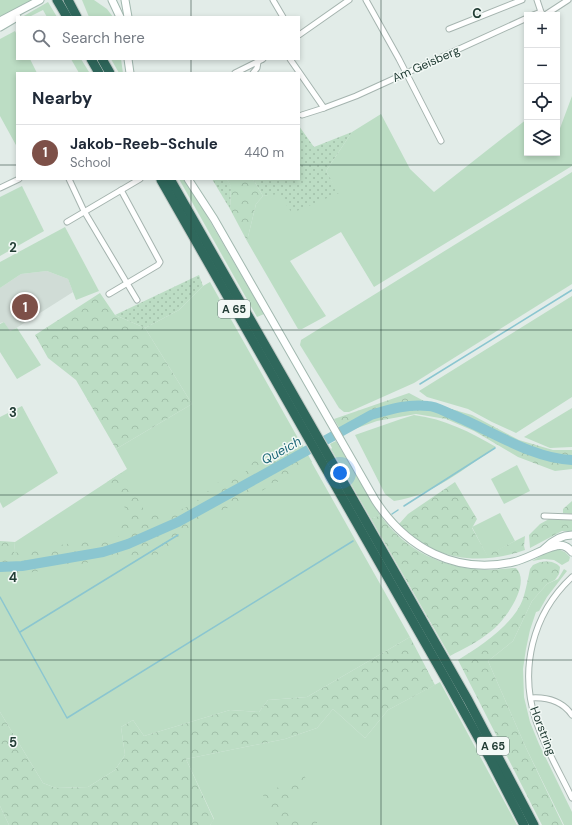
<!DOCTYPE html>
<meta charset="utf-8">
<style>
:root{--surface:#fff;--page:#f2f2f3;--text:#1f2937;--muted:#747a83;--line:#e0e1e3;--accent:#7d5048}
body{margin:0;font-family:"DM Sans",sans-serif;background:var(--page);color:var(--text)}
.controls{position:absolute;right:12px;top:12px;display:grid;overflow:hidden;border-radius:0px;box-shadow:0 2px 6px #0003}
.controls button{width:36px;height:36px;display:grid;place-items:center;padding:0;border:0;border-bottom:1px solid var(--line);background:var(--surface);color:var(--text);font:20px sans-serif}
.you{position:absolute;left:340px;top:473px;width:14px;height:14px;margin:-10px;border:3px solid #fff;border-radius:50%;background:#1a73e8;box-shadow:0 0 0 6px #1a73e833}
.badge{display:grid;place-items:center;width:26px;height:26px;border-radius:50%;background:var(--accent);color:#fff;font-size:13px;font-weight:700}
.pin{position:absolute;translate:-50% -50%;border:2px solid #fff;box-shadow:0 1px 4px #0006}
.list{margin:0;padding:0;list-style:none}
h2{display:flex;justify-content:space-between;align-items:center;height:52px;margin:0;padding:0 16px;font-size:17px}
h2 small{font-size:13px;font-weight:400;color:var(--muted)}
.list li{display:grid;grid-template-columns:26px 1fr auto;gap:12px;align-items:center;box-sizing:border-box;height:56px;padding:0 16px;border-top:1px solid var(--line)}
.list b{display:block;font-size:15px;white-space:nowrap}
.list p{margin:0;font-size:13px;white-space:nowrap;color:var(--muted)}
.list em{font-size:13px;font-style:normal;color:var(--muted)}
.icon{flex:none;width:22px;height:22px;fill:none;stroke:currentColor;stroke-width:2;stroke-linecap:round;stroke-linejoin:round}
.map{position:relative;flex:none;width:572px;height:825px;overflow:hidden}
.search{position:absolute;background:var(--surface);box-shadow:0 2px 6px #0003;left:16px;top:16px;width:284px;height:44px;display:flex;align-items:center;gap:10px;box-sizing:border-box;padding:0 14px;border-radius:0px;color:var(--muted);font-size:15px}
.panel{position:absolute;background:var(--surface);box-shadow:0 2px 6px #0003;left:16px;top:72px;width:284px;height:108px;border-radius:0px}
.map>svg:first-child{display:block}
.built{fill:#d0dcd6}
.green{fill:#bcddc4}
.forest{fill:url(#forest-crowns)}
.garden{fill:url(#garden-dots)}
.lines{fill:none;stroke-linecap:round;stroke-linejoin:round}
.stream{stroke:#8bc6d0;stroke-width:1.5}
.river{stroke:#8bc6d0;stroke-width:10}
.street-casing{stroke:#a5b4af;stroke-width:7}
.secondary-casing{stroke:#a1b8af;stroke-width:9}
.highway-casing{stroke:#c1c9c6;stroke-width:11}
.street{stroke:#fff;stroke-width:5}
.secondary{stroke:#fff;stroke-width:7}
.highway{stroke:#2f685c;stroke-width:9}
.grid{fill:none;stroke:#223d35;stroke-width:1;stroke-opacity:0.55}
.labels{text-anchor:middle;stroke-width:3;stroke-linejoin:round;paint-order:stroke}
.shield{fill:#f3f9f6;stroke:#61756f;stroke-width:1}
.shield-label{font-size:11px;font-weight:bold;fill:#223d35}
.street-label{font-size:12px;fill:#223d35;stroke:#f3f9f6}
.water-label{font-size:13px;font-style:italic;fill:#1e6978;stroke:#f3f9f6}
.grid-label{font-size:13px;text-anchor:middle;font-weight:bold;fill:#223d35;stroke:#f3f9f6;stroke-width:3;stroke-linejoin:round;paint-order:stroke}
</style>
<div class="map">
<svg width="572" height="825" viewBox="0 0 572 825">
<defs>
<pattern id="forest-crowns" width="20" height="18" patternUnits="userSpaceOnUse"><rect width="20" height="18" fill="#bcddc4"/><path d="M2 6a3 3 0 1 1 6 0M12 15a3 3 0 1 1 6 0" fill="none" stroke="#a1bfa9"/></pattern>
<pattern id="garden-dots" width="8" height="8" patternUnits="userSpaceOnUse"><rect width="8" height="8" fill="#bcddc4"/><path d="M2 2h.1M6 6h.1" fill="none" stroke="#a1bfa9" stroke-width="1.8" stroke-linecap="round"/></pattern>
</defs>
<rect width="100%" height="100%" fill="#e2ece8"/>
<polygon class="built" points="47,271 68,279 73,292 10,332 4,322 0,323 0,288 21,274"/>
<g class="green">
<polygon points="0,0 32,0 0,18"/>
<polygon points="82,0 94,0 107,9 113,17 89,17"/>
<polygon points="48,2 57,17 47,17 43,10 29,17 22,17"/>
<polygon points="15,31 17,35 17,59 30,59 37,73 17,73 17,147 0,116 0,39"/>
<polygon points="71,59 81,59 89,72 79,73"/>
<polygon points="111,59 121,59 123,73 119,73"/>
<polygon points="572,96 572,166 374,287 341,232 290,261 326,316 302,329 298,329 247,241 256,204 263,196 279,193 338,193 326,171 352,132 381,114 410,169 434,192 527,119 527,153 557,153 557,131 559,131"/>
<polygon points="572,172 572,284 414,383 349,412 344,412 339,408 300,345 301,340"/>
<polygon points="179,179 184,179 193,192 264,314 257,317"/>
<polygon points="22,186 44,231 0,256 0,197"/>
<polygon points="65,227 99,291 76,300 68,279 47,271 21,274 0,288 0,262"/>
<polygon points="210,282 410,637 307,697 268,700 259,712 230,710 144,736 133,720 121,727 125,755 115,770 88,787 56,788 43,783 0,712 0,578 11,578 15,542 127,469 116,449 192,404 145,328 179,310 203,286"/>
<polygon points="572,296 572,397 516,433 492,422 468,409 427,397 419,391"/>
<polygon points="4,322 10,331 17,328 41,365 17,379 0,352 0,324"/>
<polygon points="22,406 58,473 3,508 0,502 0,417"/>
<polygon points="572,408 572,447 550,448 524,437"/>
<path d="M414,415C445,419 470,432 496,447C465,468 432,496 394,501L385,494L355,435L401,419Z"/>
<polygon points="336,441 380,515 371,519 331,449 332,448 330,444"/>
<polygon points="517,465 530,491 504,504 491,479"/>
<polygon points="500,513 515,541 487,556 472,527"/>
<polygon points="558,549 565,552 570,557 569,561 562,565 554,560 544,559 532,561 551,550"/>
<polygon points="564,569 567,571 547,597 539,611 536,612 530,630 526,649 523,669 524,697 530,722 539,744 572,812 572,825 564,825 527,750 488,661 513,641 532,601 547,584 558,579"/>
<polygon points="440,682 517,825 210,825 214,819 186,759 285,739 317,728 333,709 365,738 388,710"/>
<polygon points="0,806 9,825 0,825"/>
</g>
<g class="forest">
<polygon points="227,179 253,179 263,196 256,204 247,241 230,209 231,187"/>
<polygon points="100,293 115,315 145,328 192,404 116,449 76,380 48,358 35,335"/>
<polygon points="409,393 424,401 472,415 519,440 553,450 572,450 572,469 555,471 518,457 474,431 446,419 416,414 377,421 349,431 343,434 334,419"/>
<polygon points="302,444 312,462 251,497 198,522 168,551 132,563 121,554 78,565 27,573 11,578 0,578 0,541 15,542 14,553 78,542 118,538 120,524 132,518 107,482 121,473 141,494 144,515 167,515 192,505 217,483 243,475 254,461"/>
<path d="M455,482L477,519L472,528L487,555L525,536L524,546L525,550C480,566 433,561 399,524L408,514Z"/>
<polygon points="572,501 572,514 563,513 563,509"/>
<path d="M380,515C406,551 443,569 489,570C498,570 507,568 516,568C532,584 504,622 490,632C478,642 463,649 450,656L371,519Z"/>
<polygon points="549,519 572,520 572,531 562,531 530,548 529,535 540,524"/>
<path d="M540,562C547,561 555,561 560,567L559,574L555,580L547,584L532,601L513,641L488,661L527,750L563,825H542L458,660C481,646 513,625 523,599C526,589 528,579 530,569L533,565Z"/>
<polygon points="410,637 435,685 388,710 365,738 333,709 317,728 285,739 186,759 214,820 210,825 9,825 0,806 0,712 43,783 56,788 88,787 115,770 125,755 121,727 133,720 144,736 230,710 259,712 268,700 307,697"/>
<polygon points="304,774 309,788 279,803 286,810 317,822 317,825 277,825 274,815 263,795"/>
</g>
<g class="garden">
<polygon points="299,126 314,147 352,132 326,171 339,193 292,213 279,194 263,196 253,179 299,179"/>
<polygon points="212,179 227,179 231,186 230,209"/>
<polygon points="199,275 203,286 179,310 145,328 115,315"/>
</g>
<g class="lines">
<g class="stream">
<polyline points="420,384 572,290"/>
<polyline points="404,506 495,448"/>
<polyline points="392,514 398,510"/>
<polyline points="0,597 67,718 353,541"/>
<polyline points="20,632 178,535"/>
</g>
<path class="river" d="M0,567L22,566L103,552L128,544L178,522L371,415C391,409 406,404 428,406C436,406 445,412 453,415C490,430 533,459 572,460"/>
<defs>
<g id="street">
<polyline points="273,0 283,17"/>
<polyline points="366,0 399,59 441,141"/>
<polyline points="537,0 542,15"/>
<polyline points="533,15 541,12"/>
<polyline points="545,15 568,0"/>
<polyline points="449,29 522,0"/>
<polyline points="299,35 349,0"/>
<polyline points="290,59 324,108 356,96 527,18"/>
<polyline points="235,73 263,59"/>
<polyline points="253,73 257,68 258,62"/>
<polyline points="302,115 324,108"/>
<polyline points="69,179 84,211 137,300"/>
<polyline points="0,188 19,179"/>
<polyline points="67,222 140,179"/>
<polyline points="109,294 158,265 160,262 121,190"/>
<polyline points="544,516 572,517"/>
<path d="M572,577C532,614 519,670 536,721C545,748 560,773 572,798"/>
<path d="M531,698C547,697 562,701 572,715"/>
</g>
<g id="secondary">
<polyline points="112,0 120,17"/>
<polyline points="125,0 128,17"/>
<polyline points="0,21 40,0"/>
<polyline points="0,27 17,17"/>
<polyline points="128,59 130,73"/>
<path d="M188,179L214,219L375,500C406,548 456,575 513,562C528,559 541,549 556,546C563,544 568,547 572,552"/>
<path d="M544,549C552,541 561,535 572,535"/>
</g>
<g id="highway">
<polyline points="57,0 67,17"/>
<polyline points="68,0 77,17"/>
<polyline points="91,59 99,73"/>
<polyline points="102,59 110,73"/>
<polyline points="170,179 468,700 534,825"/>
<polyline points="161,180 448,683 490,759 524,825"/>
</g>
</defs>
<use href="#street" class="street-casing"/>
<use href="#secondary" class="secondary-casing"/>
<use href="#highway" class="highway-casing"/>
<use href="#street" class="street"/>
<use href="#secondary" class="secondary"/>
<use href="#highway" class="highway"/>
</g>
<path class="grid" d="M191,0V17M381,0V825M191,59V73M0,165H17M299,165H572M191,179V825M0,330H572M0,495H572M0,660H572"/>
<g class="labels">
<g class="shield">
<rect x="218" y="300" width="32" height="18" rx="3"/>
<rect x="477" y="737" width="32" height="18" rx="3"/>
</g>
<g class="shield-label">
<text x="234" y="313">A 65</text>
<text x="493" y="750">A 65</text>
</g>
<g class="street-label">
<text transform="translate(426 64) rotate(-24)" y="4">Am Geisberg</text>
<text transform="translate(543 731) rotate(69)" y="4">Horstring</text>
</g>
<g class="water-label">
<text transform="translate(281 450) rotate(-29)" y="5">Queich</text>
</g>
</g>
<g class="grid-label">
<text x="477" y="18">C</text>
<text x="13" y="252">2</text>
<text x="13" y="417">3</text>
<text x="13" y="582">4</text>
<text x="13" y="747">5</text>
</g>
</svg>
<div class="controls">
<button>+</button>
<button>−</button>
<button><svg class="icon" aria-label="locate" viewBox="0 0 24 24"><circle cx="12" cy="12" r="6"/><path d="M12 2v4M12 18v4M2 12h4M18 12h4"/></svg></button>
<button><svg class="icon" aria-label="layers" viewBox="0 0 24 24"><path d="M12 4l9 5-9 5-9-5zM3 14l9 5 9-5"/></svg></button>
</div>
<div class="you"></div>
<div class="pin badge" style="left:25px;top:307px">1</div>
<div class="search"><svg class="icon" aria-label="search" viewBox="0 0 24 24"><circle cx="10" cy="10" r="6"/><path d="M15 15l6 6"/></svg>Search here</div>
<section class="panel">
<h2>Nearby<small></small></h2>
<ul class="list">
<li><span class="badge">1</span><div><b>Jakob-Reeb-Schule</b><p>School</p></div><em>440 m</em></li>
</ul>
</section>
</div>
